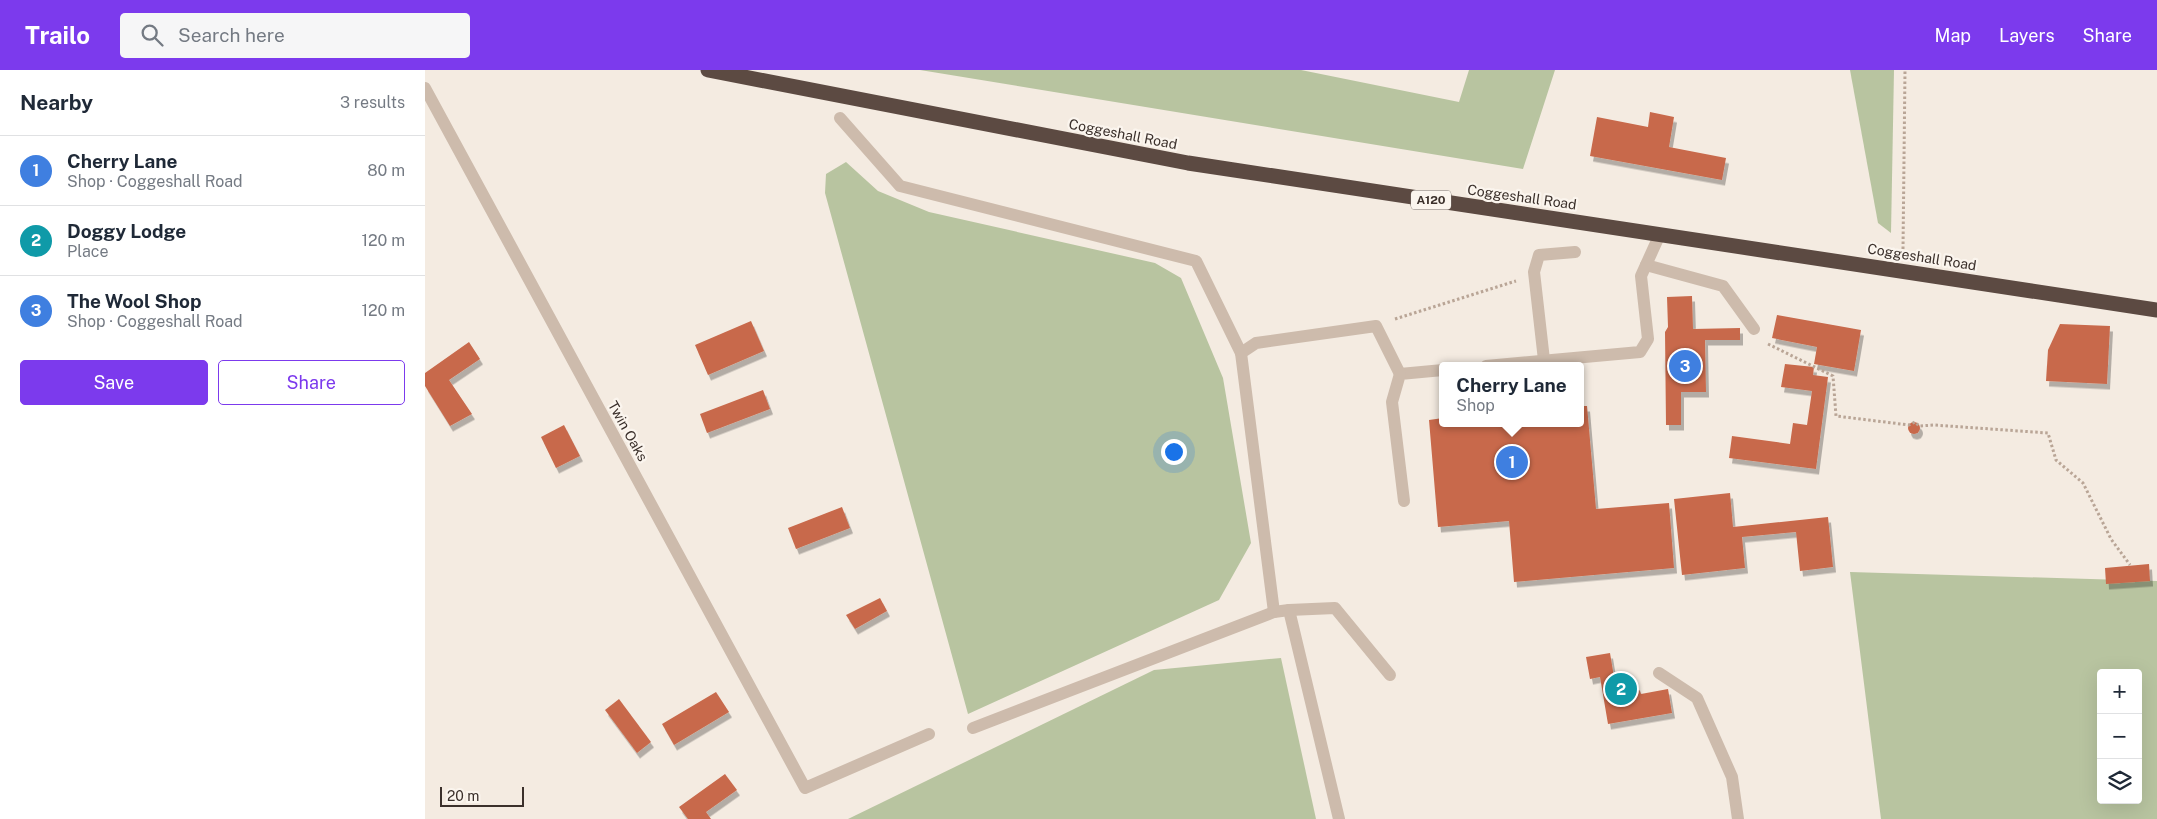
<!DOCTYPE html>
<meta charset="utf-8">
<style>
:root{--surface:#fff;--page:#f6f6f7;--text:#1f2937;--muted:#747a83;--line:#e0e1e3;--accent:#7c3aed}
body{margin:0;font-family:"Public Sans",sans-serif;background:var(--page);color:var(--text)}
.controls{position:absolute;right:15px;bottom:15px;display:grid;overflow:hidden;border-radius:5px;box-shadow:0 5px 20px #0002}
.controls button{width:45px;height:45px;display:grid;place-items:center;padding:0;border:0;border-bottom:1px solid var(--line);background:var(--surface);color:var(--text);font:25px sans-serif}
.scale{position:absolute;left:15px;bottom:12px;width:84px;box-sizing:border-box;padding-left:5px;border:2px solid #3b302b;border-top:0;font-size:14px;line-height:18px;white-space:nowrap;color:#3b302b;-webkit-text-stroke:4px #fbf5ee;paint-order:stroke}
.you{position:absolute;left:748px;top:381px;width:18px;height:18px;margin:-12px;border:4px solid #fff;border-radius:50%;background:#1a73e8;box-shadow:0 0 0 8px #1a73e833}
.badge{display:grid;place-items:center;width:32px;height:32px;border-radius:50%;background:var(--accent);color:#fff;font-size:16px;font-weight:700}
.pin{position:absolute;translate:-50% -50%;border:2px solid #fff;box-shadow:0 1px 5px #0006}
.popup{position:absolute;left:1014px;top:292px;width:145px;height:65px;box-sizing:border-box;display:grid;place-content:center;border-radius:5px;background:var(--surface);filter:drop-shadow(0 1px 4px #0005);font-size:16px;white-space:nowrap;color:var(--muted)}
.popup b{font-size:19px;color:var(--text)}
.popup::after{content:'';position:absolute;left:50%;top:100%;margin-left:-10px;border:10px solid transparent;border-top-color:var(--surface)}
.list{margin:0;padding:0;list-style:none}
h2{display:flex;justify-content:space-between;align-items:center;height:65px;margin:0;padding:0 20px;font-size:21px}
h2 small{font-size:16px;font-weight:400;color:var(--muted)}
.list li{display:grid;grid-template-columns:32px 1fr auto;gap:15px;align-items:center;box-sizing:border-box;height:70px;padding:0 20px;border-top:1px solid var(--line)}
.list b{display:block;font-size:19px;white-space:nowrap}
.list p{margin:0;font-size:16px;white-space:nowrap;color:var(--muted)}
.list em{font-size:16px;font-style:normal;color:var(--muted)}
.actions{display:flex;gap:10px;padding:15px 20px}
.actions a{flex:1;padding:11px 0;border:1px solid var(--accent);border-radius:5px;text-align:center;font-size:18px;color:var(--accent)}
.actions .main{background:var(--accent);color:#fff}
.icon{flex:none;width:28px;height:28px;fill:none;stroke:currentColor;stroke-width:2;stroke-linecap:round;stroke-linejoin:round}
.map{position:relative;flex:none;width:1732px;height:749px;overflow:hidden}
header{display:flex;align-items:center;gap:30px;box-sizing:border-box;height:70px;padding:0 25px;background:var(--accent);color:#fff}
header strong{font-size:24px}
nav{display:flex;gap:28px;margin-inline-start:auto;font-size:18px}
.search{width:350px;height:45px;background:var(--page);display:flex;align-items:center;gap:12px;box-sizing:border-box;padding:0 18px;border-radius:5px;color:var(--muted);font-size:19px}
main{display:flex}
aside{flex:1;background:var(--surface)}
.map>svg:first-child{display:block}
.green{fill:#b8c4a0;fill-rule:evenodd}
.building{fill:#c8694b;filter:url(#shadow)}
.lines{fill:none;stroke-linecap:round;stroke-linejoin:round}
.path{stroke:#b9a596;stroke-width:3;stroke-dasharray:2.5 2.5;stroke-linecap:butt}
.minor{stroke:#cdbbac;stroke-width:12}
.highway{stroke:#5c4a42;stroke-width:15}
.labels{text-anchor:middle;stroke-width:4.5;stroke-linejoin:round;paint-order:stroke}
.shield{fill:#fbf5ee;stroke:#756b66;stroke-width:1}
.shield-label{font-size:12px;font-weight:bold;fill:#3b302b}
.street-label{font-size:14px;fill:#3b302b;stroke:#fbf5ee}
</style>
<header>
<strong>Trailo</strong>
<div class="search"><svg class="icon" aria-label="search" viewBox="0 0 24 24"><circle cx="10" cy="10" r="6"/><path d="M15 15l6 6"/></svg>Search here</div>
<nav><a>Map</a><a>Layers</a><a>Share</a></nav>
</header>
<main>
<aside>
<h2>Nearby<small>3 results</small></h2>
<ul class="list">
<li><span class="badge" style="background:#3f7fe0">1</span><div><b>Cherry Lane</b><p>Shop · Coggeshall Road</p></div><em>80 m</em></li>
<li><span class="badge" style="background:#0f9aa8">2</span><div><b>Doggy Lodge</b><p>Place</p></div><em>120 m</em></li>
<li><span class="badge" style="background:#3f7fe0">3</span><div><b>The Wool Shop</b><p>Shop · Coggeshall Road</p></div><em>120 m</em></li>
</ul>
<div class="actions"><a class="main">Save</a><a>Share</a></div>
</aside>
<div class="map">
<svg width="1732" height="749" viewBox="0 0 1732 749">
<defs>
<filter id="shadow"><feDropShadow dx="3" dy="5.5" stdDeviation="0" flood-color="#0004"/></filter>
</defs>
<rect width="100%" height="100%" fill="#f4ebe1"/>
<g class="green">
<polygon points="495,0 876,0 1034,32 1044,0 1130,0 1098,99"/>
<polygon points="1425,0 1469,0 1466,163 1453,153"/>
<polygon points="421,92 453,121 504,142 730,193 756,208 798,308 826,473 794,530 543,644 400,123 401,104"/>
<path d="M1425,502L1732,511V749H1456ZM1676,603H1713V730H1676Z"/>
<polygon points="856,588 891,749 423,749 729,600"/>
</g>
<g class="building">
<polygon points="1225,42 1249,47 1244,77 1301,88 1297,110 1165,86 1172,47 1223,57"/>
<polygon points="1267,226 1268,259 1315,258 1315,270 1280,270 1281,322 1256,322 1256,355 1241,355 1240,262 1243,257 1242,227"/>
<polygon points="1352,245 1436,260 1429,301 1389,294 1392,277 1347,268"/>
<polygon points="326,251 339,281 283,305 270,275"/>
<polygon points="1635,254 1685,256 1682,314 1621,311 1623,280"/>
<polygon points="44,272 55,289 24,310 47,344 25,356 0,316 0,303"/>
<polygon points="1360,294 1389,297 1388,305 1403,307 1391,399 1304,388 1307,366 1365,374 1368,353 1382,355 1387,321 1356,317"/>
<polygon points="338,320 345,339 282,363 275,344"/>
<polygon points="1156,336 1162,336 1171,439 1244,433 1249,498 1089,512 1084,451 1013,457 1004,350 1018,348 1018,353 1156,353"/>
<circle cx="1489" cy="358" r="6"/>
<polygon points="139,355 155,386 131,398 116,367"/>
<polygon points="1305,423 1308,457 1403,447 1408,497 1375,501 1371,462 1317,467 1320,498 1257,505 1249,429"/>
<polygon points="417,437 425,458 371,479 363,458"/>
<polygon points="1724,494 1725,511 1681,514 1680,498"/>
<polygon points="455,528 462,541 430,559 421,545"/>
<polygon points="1185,583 1191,619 1212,615 1216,624 1243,619 1247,643 1183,654 1175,607 1165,609 1161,587"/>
<polygon points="291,622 304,642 249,675 237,654"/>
<polygon points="194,629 226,672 212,683 180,640"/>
<polygon points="300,704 312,720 281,742 286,749 263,749 254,737"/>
</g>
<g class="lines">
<g class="path">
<polyline points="1478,179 1480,0"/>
<polyline points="970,249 1091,211"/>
<polyline points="1343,274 1408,306 1411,346 1484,355 1490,352 1494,356 1509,355 1623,363 1631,390 1658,413 1686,469 1705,495"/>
</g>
<g class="minor">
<polyline points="0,18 380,718 504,664"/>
<polyline points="415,48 475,116 771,191 816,283"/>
<polyline points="1221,195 1298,216 1329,259"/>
<polyline points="1119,290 1109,202 1114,185 1150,182"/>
<polyline points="1061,296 1215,282 1223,269 1216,206 1235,164"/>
<polyline points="979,431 967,332 975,304 1018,300"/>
<polyline points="864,540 910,538 965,605"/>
<polyline points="849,542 816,283 831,273 951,256 975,304"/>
<polyline points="1234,603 1272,628 1307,707 1313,749"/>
<polyline points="548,658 849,542 864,540 914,749"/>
</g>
<polyline class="highway" points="283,0 763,93 1732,240"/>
</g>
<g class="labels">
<rect class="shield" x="986" y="120.5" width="40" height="19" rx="4"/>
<g class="shield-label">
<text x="1006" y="134">A120</text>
</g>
<g class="street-label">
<text transform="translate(698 64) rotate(11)" y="5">Coggeshall Road</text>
<text transform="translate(1097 127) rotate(8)" y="5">Coggeshall Road</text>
<text transform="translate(1497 187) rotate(9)" y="5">Coggeshall Road</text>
<text transform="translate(203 361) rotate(61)" y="5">Twin Oaks</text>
</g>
</g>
</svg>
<div class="controls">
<button>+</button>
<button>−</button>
<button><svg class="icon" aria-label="layers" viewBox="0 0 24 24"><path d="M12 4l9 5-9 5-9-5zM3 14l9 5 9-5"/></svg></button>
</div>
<div class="scale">20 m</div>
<div class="you"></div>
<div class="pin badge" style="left:1087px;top:392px;background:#3f7fe0">1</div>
<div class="popup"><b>Cherry Lane</b>Shop</div>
<div class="pin badge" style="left:1196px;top:619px;background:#0f9aa8">2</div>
<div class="pin badge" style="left:1260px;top:296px;background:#3f7fe0">3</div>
</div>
</main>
